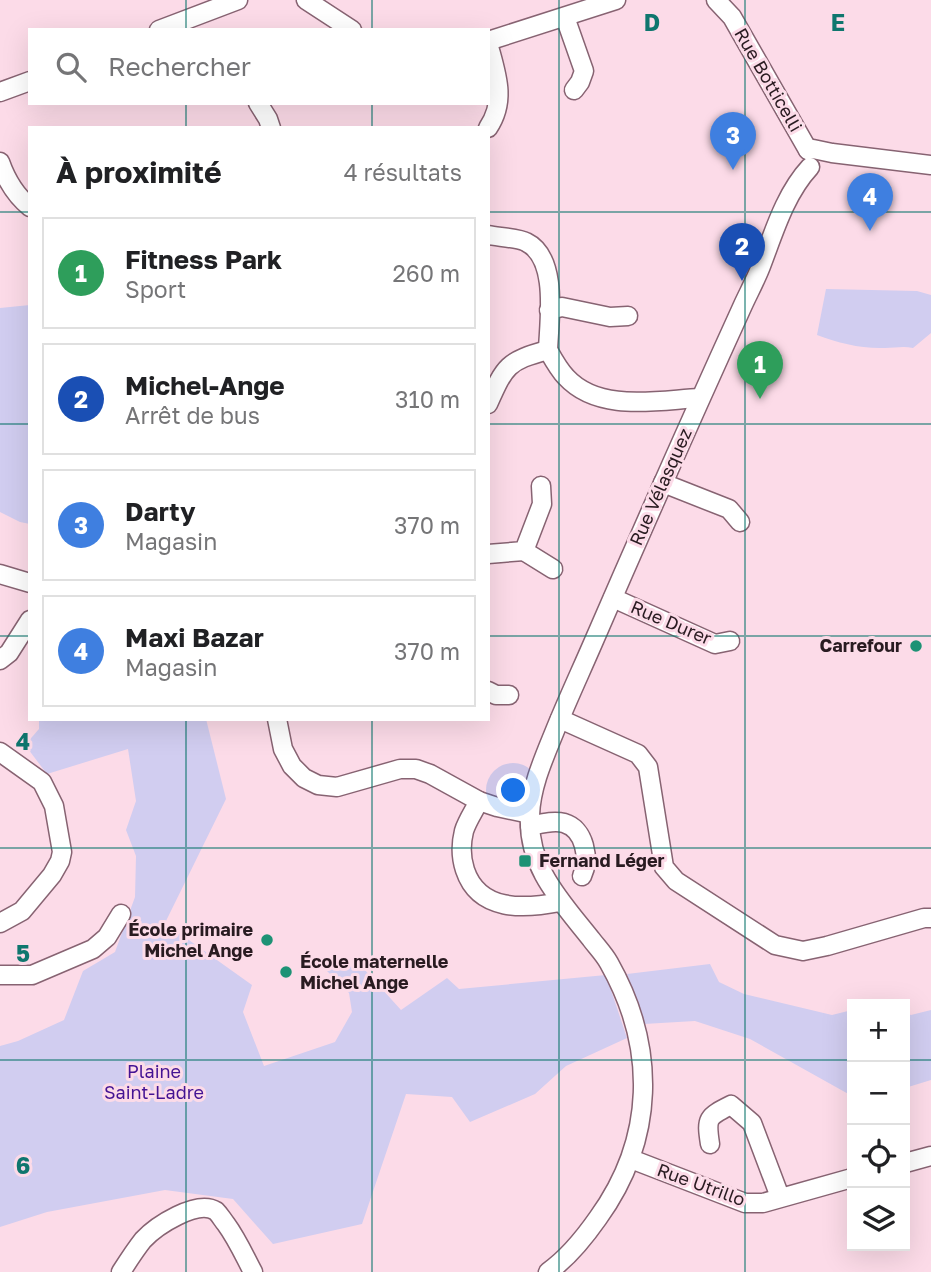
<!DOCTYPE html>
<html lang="fr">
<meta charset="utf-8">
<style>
:root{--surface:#fff;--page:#f6f6f6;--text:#202124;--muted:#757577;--line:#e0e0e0;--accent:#1d9275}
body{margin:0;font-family:"Golos Text",sans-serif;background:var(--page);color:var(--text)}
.controls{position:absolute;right:21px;bottom:21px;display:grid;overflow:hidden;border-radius:0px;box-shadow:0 7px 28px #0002}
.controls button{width:63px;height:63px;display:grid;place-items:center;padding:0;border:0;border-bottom:2px solid var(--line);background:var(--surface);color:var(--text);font:35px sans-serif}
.you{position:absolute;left:514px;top:791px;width:24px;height:24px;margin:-18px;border:5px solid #fff;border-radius:50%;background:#1a73e8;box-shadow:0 0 0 10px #1a73e833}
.badge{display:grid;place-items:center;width:46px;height:46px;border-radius:50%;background:var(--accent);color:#fff;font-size:23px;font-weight:700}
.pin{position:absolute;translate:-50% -58px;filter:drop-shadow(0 2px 4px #0008)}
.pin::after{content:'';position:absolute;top:37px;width:24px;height:21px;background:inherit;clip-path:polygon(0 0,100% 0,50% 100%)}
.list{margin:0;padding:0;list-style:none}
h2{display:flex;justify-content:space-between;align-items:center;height:91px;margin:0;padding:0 28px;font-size:30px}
h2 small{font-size:23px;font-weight:400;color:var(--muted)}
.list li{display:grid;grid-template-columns:46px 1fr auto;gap:21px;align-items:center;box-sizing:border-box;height:112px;margin:0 14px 14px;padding:0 14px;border:2px solid var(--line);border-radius:0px}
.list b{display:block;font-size:26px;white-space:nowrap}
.list p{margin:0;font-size:23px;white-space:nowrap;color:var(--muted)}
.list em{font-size:23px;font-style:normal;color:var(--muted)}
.icon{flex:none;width:38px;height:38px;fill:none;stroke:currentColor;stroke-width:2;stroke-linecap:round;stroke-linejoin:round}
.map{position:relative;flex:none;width:931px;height:1272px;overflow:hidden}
.search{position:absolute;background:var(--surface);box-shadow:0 7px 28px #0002;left:28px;top:28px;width:462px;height:77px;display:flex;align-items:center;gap:18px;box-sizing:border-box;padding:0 24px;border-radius:0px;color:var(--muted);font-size:26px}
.panel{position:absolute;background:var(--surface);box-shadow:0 7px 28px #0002;left:28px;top:126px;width:462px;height:595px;border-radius:0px}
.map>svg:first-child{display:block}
.green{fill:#d1cdf0}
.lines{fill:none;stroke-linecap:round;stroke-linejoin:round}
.minor-casing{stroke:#876372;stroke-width:21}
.minor{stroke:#fff;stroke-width:18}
.grid{fill:none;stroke:#0f766e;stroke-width:2;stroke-opacity:0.55}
.poi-dot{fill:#1d9275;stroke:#fcdbe8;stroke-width:2.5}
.labels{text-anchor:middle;stroke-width:6;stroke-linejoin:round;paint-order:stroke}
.street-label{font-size:18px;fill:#291b21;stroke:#fcdbe8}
.poi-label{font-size:18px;font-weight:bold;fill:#291b21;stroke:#fcdbe8;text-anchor:end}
.park-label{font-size:18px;fill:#441393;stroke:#fcdbe8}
.grid-label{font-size:23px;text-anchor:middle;font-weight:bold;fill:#0f766e;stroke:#fcdbe8;stroke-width:6;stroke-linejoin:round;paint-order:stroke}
</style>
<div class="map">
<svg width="931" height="1272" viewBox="0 0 931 1272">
<rect width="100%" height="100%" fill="#fcdbe8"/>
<g class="green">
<path d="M826,289L917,291L931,295V333L913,348C903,346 895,348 885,348C861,349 839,343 817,335Z"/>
<polygon points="30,305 30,524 20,522 0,512 0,308"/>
<polygon points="39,719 206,719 226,799 165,923 252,985 243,1012 264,1066 335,1042 352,1012 349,993 327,971 337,963 364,969 401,1010 447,978 459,989 606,975 627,1038 566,1066 535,1094 470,1122 452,1097 406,1094 362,1224 273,1244 233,1199 165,1190 47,1212 0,1227 0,1046 18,1041 64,1020 83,971 115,952 135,897 136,856 126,830 136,801 128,749 47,774 25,745 39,729"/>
<polygon points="710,964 719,982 744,994 832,1015 852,1010 852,1096 750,1039 695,1021 644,1024 627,974"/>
<polygon points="931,1010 931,1080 905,1088 905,1013 911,1015"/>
</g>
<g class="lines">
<defs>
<g id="minor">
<polyline points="306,0 352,30"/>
<polyline points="716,0 732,17 808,150"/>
<polyline points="565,17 584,71 580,82 574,90"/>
<polyline points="159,30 238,0"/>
<polyline points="488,41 616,0"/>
<path d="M488,43C496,73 507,100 488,128"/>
<polyline points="0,92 30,81"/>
<polyline points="258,103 268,119 271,128"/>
<polyline points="808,150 813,149 832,153 931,165"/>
<path d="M0,162C6,179 15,195 30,207"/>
<path d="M488,235C498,237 519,238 526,242C559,258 549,321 548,350"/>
<polyline points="549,310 562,307 610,317 628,316"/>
<path d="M548,350C553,359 559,370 566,377C599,413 658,400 700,398"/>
<path d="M488,404C505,366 507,361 548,350"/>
<polyline points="663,483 729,509 740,522"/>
<polyline points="524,551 553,569"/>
<polyline points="488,554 524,551 542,504 541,486"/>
<polyline points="0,574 30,583"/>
<polyline points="613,598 715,644 730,641"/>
<polyline points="0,660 9,653 30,620"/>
<polyline points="488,691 496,695 509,695"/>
<polyline points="277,719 283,749 292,766 304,778 318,785 337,787 400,769 416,769 430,774 479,801 497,807 530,814"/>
<polyline points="560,719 638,754 648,767 664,867 676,881 775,945 803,951 827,946 924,918 931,918"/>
<polyline points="0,752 42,782 54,806 62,852 60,861 52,875 22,911 0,923"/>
<path d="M479,801C474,811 467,821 464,831C461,843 461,858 465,870C479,912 524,909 560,902"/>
<path d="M530,826C540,824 553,820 564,823C585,829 590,859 582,876"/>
<polyline points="0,975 32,975 93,949 107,937 121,914"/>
<path d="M710,1144C706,1118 707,1117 731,1105L752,1123L780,1197"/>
<polyline points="631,1159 745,1203 763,1203 852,1178"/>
<polyline points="905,1163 931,1156"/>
<path d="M121,1272C128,1261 135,1250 143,1240C156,1226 197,1199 216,1211C220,1215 222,1219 226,1224C237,1239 244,1255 253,1272"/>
<path d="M548,1272C568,1258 584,1238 598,1218C655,1139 657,1048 609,963C604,954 597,947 591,939C561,901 527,867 530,815C531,787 543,760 554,733C566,703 580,673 593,643C642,530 692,417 743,305C749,292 756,279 761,266C774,232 785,194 810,167"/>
</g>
</defs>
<use href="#minor" class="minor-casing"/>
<use href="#minor" class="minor"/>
</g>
<path class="grid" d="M186,0V30M372,0V30M559,0V1272M745,0V1272M186,103V128M372,103V128M0,212H30M488,212H931M0,424H30M488,424H931M0,636H30M488,636H931M186,719V1272M372,719V1272M0,848H931M0,1060H852M905,1060H931"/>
<g class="poi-dot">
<circle cx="916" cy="646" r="7"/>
<rect x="518" y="854" width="14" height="14" rx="3.5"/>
<circle cx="267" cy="940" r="7"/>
<circle cx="286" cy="972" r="7"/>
</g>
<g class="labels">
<g class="street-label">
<text transform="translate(768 80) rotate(60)" y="6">Rue Botticelli</text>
<text transform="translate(661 487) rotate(-66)" y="6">Rue Vélasquez</text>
<text transform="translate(671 623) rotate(23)" y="6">Rue Durer</text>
<text transform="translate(701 1185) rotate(20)" y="6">Rue Utrillo</text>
</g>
<g class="poi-label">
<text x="902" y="652">Carrefour</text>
<text x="539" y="867" text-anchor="start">Fernand Léger</text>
<text x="253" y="936">École primaire<tspan x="253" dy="21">Michel Ange</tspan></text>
<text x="300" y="968" text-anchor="start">École maternelle<tspan x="300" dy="21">Michel Ange</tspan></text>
</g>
<g class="park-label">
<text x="154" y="1078">Plaine<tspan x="154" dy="21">Saint-Ladre</tspan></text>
</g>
</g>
<g class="grid-label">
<text x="652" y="31">D</text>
<text x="838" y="31">E</text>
<text x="23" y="750">4</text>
<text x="23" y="962">5</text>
<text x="23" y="1174">6</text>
</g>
</svg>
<div class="controls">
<button>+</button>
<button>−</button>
<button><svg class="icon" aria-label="locate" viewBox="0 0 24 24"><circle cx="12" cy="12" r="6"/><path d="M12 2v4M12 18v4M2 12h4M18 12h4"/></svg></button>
<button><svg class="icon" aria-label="layers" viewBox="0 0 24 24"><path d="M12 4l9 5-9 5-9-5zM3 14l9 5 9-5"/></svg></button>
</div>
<div class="you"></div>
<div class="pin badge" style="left:760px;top:399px;background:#2e9e5b">1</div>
<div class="pin badge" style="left:742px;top:281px;background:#1a4fb4">2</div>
<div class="pin badge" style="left:733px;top:170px;background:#3f7fe0">3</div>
<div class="pin badge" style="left:870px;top:231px;background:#3f7fe0">4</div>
<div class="search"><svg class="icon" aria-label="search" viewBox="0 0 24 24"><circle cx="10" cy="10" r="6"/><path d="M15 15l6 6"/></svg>Rechercher</div>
<section class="panel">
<h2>À proximité<small>4 résultats</small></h2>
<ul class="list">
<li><span class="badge" style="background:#2e9e5b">1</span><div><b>Fitness Park</b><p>Sport</p></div><em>260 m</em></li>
<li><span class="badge" style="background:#1a4fb4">2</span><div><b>Michel-Ange</b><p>Arrêt de bus</p></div><em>310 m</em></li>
<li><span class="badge" style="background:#3f7fe0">3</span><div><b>Darty</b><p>Magasin</p></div><em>370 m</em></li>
<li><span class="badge" style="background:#3f7fe0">4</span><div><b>Maxi Bazar</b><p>Magasin</p></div><em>370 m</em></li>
</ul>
</section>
</div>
